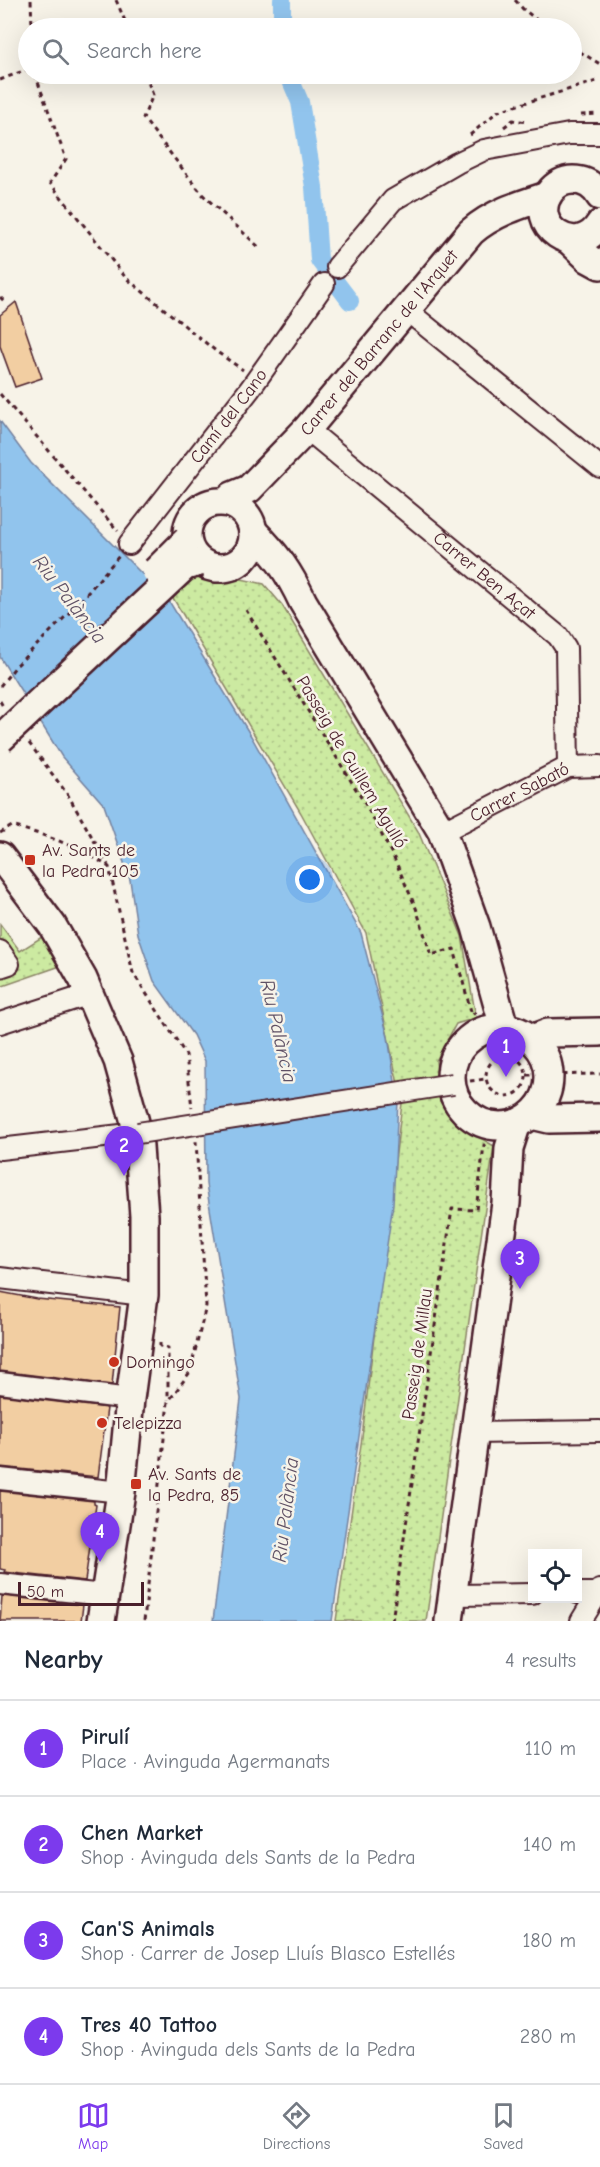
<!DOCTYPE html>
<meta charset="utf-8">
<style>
:root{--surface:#fff;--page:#f6f6f7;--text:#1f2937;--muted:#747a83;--line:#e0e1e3;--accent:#7c3aed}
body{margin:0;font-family:"Comic Neue",sans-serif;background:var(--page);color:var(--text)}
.controls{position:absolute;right:18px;bottom:18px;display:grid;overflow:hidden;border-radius:0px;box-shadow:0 6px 24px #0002}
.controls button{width:54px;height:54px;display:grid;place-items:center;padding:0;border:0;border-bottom:2px solid var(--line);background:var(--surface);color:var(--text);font:30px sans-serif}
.scale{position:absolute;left:18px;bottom:15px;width:126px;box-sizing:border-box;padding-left:6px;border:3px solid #4a1f2b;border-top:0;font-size:16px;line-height:21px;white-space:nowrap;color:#4a1f2b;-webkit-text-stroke:4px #f7f3e8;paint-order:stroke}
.you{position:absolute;left:310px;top:880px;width:21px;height:21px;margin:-15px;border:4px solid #fff;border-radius:50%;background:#1a73e8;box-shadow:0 0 0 9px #1a73e833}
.badge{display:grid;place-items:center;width:39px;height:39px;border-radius:50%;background:var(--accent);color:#fff;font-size:20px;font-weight:700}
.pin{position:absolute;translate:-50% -50px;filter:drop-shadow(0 2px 3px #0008)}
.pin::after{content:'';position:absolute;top:32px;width:21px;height:18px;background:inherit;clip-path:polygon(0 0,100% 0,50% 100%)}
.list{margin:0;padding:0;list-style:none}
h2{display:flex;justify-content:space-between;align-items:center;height:78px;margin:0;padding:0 24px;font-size:26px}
h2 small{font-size:20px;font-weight:400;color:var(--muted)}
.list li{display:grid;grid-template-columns:39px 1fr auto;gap:18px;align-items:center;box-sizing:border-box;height:96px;padding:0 24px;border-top:2px solid var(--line)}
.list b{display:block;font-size:22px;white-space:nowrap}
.list p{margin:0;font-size:20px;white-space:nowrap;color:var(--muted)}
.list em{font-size:20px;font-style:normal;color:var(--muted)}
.icon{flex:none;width:33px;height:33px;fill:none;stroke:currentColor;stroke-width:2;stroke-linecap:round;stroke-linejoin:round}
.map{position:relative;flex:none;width:600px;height:1621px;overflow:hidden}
.search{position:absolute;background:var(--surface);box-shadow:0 6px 24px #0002;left:18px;right:18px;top:18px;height:66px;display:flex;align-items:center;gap:15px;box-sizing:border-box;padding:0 21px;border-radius:33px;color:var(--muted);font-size:22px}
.sheet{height:462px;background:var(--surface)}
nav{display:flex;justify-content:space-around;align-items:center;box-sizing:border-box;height:84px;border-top:2px solid var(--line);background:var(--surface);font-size:16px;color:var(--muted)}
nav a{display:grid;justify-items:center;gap:3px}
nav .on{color:var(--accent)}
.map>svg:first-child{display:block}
.green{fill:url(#green-dots);stroke:#8b8466;stroke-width:1.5}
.water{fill:#91c4ed;stroke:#75829f;stroke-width:1.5}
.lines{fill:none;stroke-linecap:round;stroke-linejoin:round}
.canal{stroke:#91c4ed;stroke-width:18}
.building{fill:#f2cea2;stroke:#4a1f2b;stroke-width:1.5}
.street-casing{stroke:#4a1f2b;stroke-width:24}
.secondary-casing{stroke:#4a1f2b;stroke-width:32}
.path{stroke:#4a1f2b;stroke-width:3;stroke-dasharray:4.5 4.5;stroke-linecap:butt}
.street{stroke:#f7f3e8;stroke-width:20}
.secondary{stroke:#f7f3e8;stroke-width:27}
.street-bridge-casing{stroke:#4a1f2b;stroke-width:24;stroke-linecap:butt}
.secondary-bridge-casing{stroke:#4a1f2b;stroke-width:32;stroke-linecap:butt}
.street-bridge{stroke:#f7f3e8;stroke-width:20}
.secondary-bridge{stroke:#f7f3e8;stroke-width:27}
.poi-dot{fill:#c8321e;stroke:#f7f3e8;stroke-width:2}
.labels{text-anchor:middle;stroke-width:5;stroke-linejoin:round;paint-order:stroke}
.street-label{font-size:18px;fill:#4a1f2b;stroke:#f7f3e8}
.poi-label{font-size:18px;fill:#4a1f2b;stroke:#f7f3e8;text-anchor:start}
.water-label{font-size:20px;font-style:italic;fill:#5f5165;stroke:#f7f3e8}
</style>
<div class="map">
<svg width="600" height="1621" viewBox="0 0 600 1621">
<defs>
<pattern id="green-dots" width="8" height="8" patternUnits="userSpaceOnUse" patternTransform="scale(1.5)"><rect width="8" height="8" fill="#cceaa1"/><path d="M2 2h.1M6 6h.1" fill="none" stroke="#b1c88b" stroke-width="1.8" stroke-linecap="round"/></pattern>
</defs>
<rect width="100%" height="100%" fill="#f7f3e8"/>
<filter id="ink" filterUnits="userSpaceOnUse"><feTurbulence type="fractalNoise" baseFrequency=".0167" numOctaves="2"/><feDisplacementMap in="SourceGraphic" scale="12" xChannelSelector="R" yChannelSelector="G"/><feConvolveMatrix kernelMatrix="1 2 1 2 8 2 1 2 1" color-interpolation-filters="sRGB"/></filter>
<g filter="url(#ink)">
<g class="green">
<polygon points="192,574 216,583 237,578 264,584 282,605 418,831 462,936 476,1018 456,1024 436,1061 440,1101 455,1123 494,1146 426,1621 336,1621 362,1437 402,1103 366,933 301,813 173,598"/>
<polygon points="0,924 20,951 48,933 66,964 0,987"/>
</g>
<polygon class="water" points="0,421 31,463 169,601 251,736 361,933 388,1037 398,1101 393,1204 332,1621 213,1621 241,1399 206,1184 205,1061 193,1035 154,981 138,934 130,880 104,805 62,757 0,657"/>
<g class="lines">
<g class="canal">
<polyline points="282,0 282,28"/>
<polyline points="288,74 300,102 314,187 319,260 350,301"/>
</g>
</g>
<g class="building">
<polygon points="16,302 42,378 15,387 0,346 0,315"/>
<polygon points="0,1292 37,1299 120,1307 112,1385 0,1371"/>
<polygon points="0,1395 107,1408 98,1477 0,1467"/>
<polygon points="0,1491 94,1501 94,1504 96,1505 85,1581 4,1572 5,1570 0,1569"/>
<polygon points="2,1596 83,1605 81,1621 0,1621"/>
</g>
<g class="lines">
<defs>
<g id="street">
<polyline points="337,267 393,200 457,163 484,150 569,134 600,134"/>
<polyline points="405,309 600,467"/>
<path id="s1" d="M307,429L558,636L566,648L568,767"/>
<path id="s2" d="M129,544L250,389L324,284"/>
<path id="s3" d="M442,832L568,767L600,766"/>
<polyline points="0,951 9,964 0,967"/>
<polyline points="0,1023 90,994"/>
<polyline points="0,1149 138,1133"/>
<polyline points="0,1278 144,1295"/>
<polyline points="0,1383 130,1399"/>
<polyline points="476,1433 600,1431"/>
<polyline points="0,1479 121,1492"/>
<polyline points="0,1584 104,1595"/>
<polyline points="578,1593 600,1593"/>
<polyline points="453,1595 532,1594"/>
<polyline points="581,1621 600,1590"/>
</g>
<g id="secondary">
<path d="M600,196C594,186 585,180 573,180C564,180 555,185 550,192C526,225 577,261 600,224"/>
<polyline points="569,240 589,259 600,265"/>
<circle cx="220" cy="535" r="33"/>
<path id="s4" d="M227,502L232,496L249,489L307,429L471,232C493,213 519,205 547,196"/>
<path d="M253,531C276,554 289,572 303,602L442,832L476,927L504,1027"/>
<polyline points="0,856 52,925 83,979 118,1061 138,1133 144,1216 144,1295 130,1399 121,1492 101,1621"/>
<circle cx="500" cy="1077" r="49"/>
<polyline points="532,1039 548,1033 600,1032"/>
<polyline points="532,1115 549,1119 600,1118"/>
<polyline points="449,1621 506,1203 509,1148 517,1123"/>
</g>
</defs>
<use href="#street" class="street-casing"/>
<use href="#secondary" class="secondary-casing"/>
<g class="path">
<polyline points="31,0 32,28"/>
<polyline points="116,0 128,28"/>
<polyline points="515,0 523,9 547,28"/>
<polyline points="572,47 600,64"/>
<polyline points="35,74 66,159 50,183 126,278 217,352 243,370"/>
<polyline points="145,74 153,95 143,118 202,194 261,249"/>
<polyline points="0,80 28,69"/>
<polyline points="581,115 598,114"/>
<polyline points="504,127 513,120 528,122"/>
<polyline points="470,135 498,111 600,80"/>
<polyline points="0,297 5,302"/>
<polyline points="0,394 118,531"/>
<polyline points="246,610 367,807 393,856 416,908 431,955 454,949 472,1015 477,1011"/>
<polyline points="0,686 16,666 78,604 119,556"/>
<polyline points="0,701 4,708"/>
<polyline points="29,743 68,795 108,865"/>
<path d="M0,833L12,826C48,836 78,846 109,867L133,973L186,1055L192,1108"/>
<circle cx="506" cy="1076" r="20"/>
<polyline points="527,1075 600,1074"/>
<polyline points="470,1081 486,1079"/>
<polyline points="160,1343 160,1346 168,1348 168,1400"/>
<polyline points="144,1621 168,1402 190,1372 206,1306 196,1141"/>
<polyline points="392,1621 452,1209 476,1210 484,1145 489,1148"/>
</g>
<use href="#street" class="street"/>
<use href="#secondary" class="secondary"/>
<defs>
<polyline id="street-bridge" points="138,1133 453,1084"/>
<g id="secondary-bridge">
<polyline points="156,571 187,540"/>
<polyline points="0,739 185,566 200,562"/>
</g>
</defs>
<use href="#street-bridge" class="street-bridge-casing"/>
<use href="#secondary-bridge" class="secondary-bridge-casing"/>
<use href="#street-bridge" class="street-bridge"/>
<use href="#secondary-bridge" class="secondary-bridge"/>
</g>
</g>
<g class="poi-dot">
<rect x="24" y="854" width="12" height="12" rx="3"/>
<circle cx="114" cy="1362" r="6"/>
<circle cx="102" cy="1423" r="6"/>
<rect x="130" y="1478" width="12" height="12" rx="3"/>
</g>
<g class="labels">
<g class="street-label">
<text dy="6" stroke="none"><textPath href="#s4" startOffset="222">Carrer del Barranc de l'Arquet</textPath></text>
<text dy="6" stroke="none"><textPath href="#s2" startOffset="162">Camí del Cano</textPath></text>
<text dy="6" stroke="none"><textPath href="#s1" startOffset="230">Carrer Ben Açat</textPath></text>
<text transform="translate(352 762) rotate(59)" y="6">Passeig de Guillem Agulló</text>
<text dy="6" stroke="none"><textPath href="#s3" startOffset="87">Carrer Sabató</textPath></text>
<text transform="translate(417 1354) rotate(-82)" y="6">Passeig de Millau</text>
</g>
<g class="poi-label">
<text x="42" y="856">Av. Sants de<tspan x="42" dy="21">la Pedra 105</tspan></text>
<text x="126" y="1368">Domingo</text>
<text x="114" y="1429">Telepizza</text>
<text x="148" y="1480">Av. Sants de<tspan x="148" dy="21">la Pedra, 85</tspan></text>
</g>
<g class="water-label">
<text transform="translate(70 599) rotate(52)" y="7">Riu Palància</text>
<text transform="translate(279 1031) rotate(77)" y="7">Riu Palància</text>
<text transform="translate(285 1510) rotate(-83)" y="7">Riu Palància</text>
</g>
</g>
</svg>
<div class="controls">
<button><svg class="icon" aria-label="locate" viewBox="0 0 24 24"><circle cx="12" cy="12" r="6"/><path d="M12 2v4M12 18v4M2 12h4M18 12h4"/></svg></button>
</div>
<div class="scale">50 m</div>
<div class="you"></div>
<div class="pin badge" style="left:506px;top:1077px">1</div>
<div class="pin badge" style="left:124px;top:1176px">2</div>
<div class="pin badge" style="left:520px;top:1289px">3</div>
<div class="pin badge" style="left:100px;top:1562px">4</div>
<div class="search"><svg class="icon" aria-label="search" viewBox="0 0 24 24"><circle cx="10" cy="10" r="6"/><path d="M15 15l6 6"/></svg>Search here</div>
</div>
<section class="sheet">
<h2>Nearby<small>4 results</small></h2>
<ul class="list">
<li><span class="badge">1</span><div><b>Pirulí</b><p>Place · Avinguda Agermanats</p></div><em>110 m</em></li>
<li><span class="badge">2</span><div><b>Chen Market</b><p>Shop · Avinguda dels Sants de la Pedra</p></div><em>140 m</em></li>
<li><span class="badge">3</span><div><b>Can'S Animals</b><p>Shop · Carrer de Josep Lluís Blasco Estellés</p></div><em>180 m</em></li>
<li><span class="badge">4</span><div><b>Tres 40 Tattoo</b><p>Shop · Avinguda dels Sants de la Pedra</p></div><em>280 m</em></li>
</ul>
</section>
<nav>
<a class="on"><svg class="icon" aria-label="map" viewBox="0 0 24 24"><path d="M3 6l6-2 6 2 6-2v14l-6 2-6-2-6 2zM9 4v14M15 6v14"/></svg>Map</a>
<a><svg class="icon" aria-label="directions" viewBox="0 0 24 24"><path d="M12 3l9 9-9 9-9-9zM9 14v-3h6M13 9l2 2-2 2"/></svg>Directions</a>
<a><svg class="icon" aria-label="saved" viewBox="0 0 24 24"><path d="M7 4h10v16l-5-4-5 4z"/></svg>Saved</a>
</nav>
